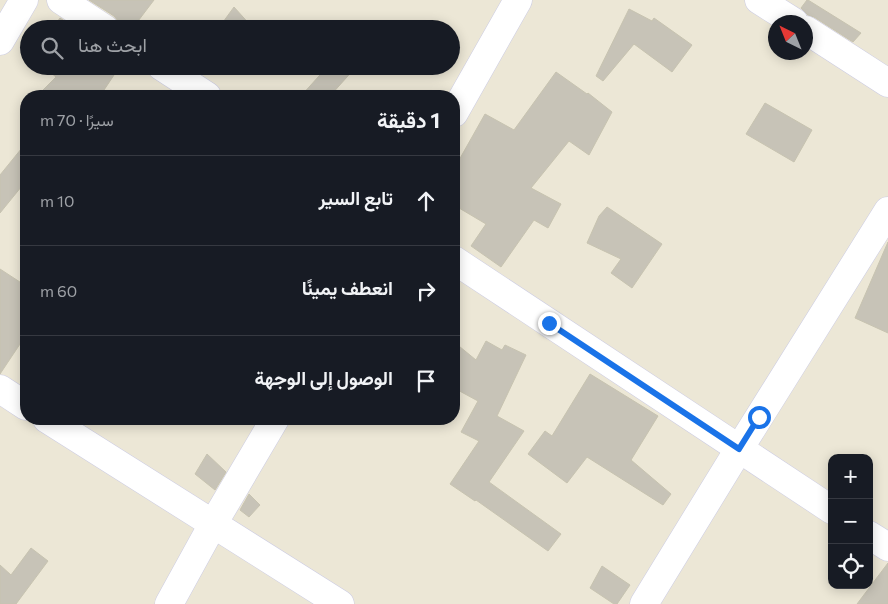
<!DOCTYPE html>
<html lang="ar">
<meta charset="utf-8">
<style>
:root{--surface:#171b24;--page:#242831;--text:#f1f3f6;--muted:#9ea1a6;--line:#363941}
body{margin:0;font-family:Commissioner,Vazirmatn,sans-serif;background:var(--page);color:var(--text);direction:rtl}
.controls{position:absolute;right:15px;bottom:15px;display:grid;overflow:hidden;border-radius:10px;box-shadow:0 2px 12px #0003}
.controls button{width:45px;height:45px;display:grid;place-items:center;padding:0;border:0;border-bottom:1px solid var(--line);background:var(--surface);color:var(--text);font:25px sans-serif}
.compass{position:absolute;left:768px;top:15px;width:45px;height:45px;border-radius:50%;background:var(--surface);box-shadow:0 2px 12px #0003;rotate:317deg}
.stop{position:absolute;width:15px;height:15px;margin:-11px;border:4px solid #1a73e8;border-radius:50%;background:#fff}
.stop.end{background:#1a73e8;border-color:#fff;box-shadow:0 1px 5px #0008}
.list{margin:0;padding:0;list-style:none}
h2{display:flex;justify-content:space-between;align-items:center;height:65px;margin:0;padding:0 20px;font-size:21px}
h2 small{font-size:16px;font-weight:400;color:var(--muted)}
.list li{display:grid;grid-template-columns:32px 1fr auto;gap:15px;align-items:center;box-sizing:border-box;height:90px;padding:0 20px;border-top:1px solid var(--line)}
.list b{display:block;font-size:19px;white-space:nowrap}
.list em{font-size:16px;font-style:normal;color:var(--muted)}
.icon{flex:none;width:28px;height:28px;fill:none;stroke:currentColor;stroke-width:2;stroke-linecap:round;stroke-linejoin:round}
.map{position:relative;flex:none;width:888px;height:604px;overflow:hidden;direction:ltr}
.search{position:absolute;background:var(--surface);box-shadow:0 2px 12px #0003;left:20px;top:20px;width:440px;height:55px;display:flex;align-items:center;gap:12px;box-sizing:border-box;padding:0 18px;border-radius:28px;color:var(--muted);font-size:19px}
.panel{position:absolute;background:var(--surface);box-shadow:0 2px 12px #0003;left:20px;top:90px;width:440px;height:335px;border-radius:20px;direction:rtl}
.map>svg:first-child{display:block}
.building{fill:#c7c3b7;stroke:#c7c3b0}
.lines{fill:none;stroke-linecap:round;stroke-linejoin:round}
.minor-casing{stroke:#cccce3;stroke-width:29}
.minor{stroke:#fff;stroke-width:28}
.route{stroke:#1a73e8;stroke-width:6}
</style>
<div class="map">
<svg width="888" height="604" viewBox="0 0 888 604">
<rect width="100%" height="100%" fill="#ece7d6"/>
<g class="building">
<polygon points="89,0 154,0 132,29 120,29 119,22 114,16"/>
<polygon points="807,0 808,0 861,33 853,42 814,17 808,15 801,8"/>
<polygon points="234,7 252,27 250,29 218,29"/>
<polygon points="629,9 652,21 654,18 692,45 672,72 634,44 603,81 596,76"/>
<polygon points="60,18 76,29 52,29"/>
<polygon points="43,66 120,66 100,96 37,96 56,77"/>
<polygon points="328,66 353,66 355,68 330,96 301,96"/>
<polygon points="556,72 587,94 588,93 612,112 589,155 569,141 531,188 561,204 548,228 534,220 501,267 471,246 486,224 454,205 454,169 485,114 514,130"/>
<polygon points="765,103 812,130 794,162 746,134"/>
<polygon points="26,143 26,181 0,213 0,175"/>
<polygon points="607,207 662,244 632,288 611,273 621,259 587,243 599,216"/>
<polygon points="888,242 888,333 855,318"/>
<polygon points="0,269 26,286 26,335 0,374"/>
<polygon points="486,341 502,350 505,345 526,355 497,416 524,431 489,482 561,534 548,551 476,500 475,501 450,484 479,441 461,432 478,401 454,388 454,342 476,360"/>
<polygon points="590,374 658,416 631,460 671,494 663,505 587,457 567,483 528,454 545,431 552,436"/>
<polygon points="207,454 226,472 215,490 195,474"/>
<polygon points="249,494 260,505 249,517 240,510"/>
<polygon points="31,548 48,561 16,604 0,604 0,565 11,575"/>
<polygon points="888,563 888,604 857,604"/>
<polygon points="602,566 630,585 617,604 614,604 590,588"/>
</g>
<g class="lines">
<defs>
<g id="minor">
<polyline points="61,0 105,29"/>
<polyline points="759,0 794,22"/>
<polyline points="806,30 888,83"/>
<polyline points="0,41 24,0"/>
<polyline points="161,66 207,96"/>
<polyline points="454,113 518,0"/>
<polyline points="454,260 832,510"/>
<polyline points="0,389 26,406"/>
<polyline points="47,419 340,604"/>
<polyline points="869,535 888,547"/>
<polyline points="169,604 213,524 275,419"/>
<polyline points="644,604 739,449 888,211"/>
</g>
</defs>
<use href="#minor" class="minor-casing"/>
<use href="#minor" class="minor"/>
</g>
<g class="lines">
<polyline class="route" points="549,323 739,449 759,417"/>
</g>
</svg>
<div class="controls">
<button>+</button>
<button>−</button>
<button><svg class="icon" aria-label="locate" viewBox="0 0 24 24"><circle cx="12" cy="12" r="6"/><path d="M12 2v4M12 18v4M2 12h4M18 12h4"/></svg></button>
</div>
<svg class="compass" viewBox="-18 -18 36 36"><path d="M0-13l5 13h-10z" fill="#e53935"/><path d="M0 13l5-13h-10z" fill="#9ea1a6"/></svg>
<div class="stop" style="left:759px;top:417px"></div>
<div class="stop end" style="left:549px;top:323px"></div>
<div class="search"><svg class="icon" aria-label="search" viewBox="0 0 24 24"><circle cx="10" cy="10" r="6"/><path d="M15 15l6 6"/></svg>ابحث هنا</div>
<section class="panel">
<h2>1 دقيقة<small>سيرًا · 70 m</small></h2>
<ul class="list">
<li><svg class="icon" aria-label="ahead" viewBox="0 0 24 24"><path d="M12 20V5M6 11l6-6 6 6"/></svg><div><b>تابع السير</b></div><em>10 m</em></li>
<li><svg class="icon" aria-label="right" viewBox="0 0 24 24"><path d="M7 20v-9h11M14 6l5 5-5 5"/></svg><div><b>انعطف يمينًا</b></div><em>60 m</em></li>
<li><svg class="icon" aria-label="arrive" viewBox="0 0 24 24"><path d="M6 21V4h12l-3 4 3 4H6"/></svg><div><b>الوصول إلى الوجهة</b></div></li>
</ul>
</section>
</div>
